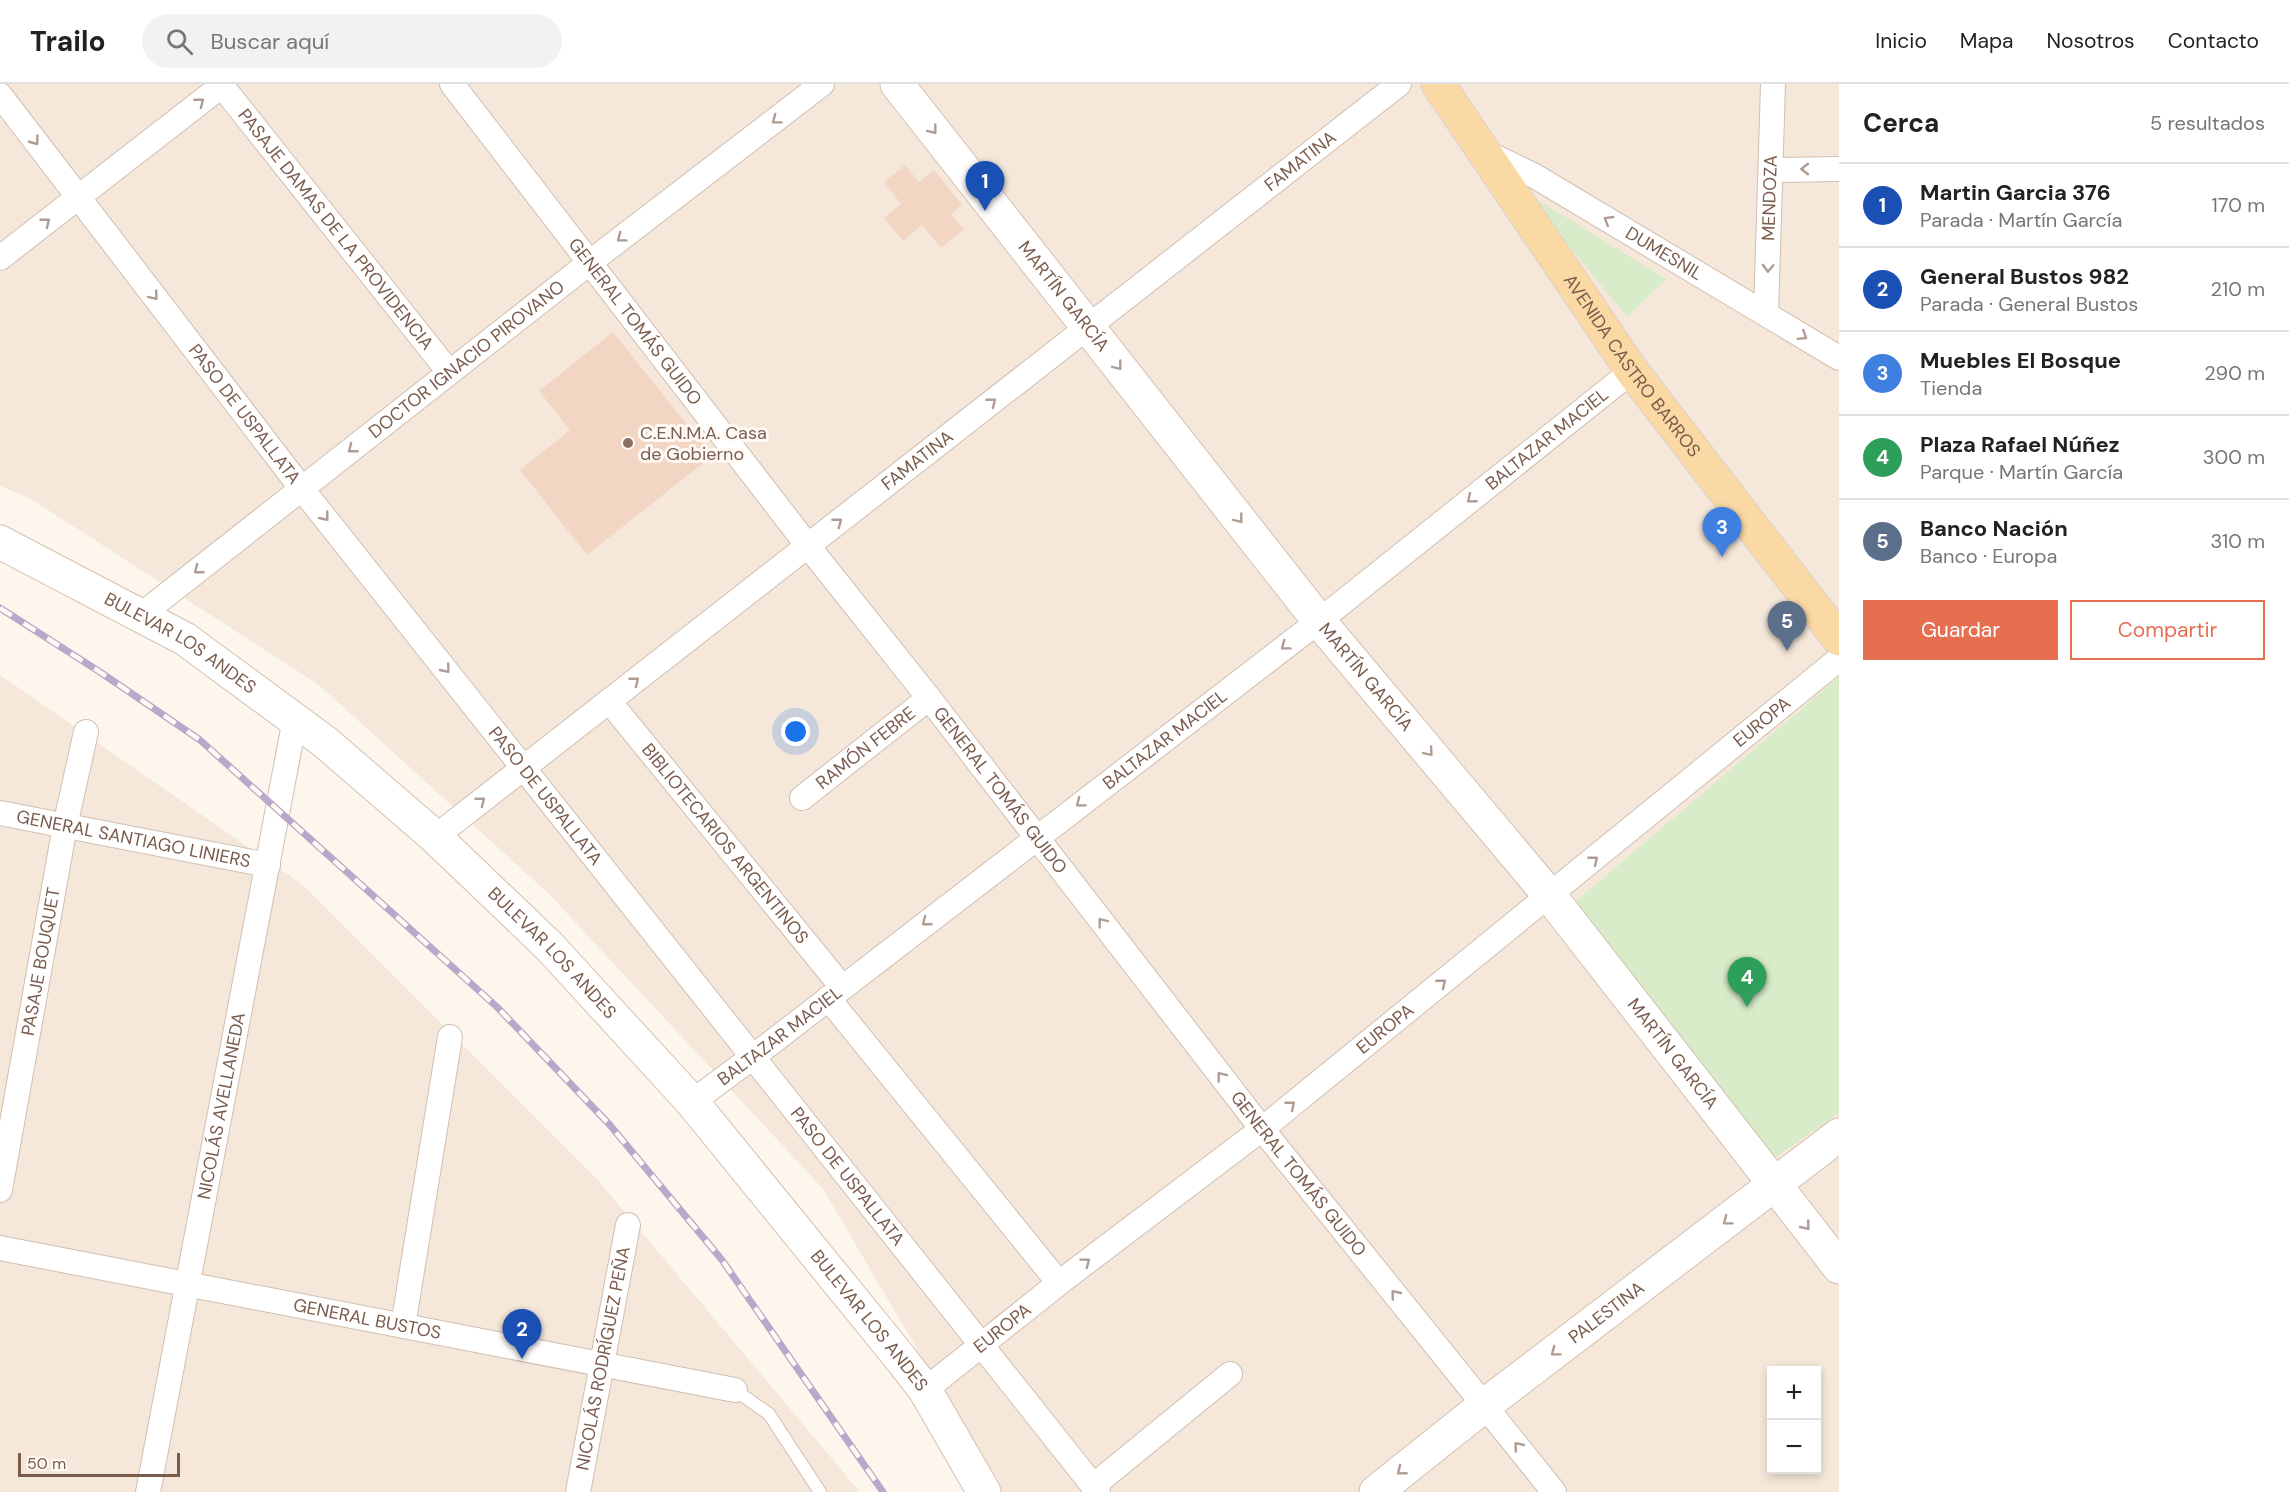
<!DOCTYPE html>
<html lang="es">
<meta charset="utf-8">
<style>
:root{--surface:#fff;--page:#f2f2f2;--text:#222;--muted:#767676;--line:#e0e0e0;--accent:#e76f51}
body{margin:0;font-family:"DM Sans",sans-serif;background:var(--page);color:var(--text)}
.controls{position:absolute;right:18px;bottom:18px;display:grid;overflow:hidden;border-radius:0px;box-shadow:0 3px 9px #0003}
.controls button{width:54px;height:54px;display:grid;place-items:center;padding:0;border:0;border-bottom:2px solid var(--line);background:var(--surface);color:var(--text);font:30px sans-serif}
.scale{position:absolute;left:18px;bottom:15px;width:162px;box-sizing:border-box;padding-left:6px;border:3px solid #7a5c4d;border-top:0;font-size:16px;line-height:21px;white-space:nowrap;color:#7a5c4d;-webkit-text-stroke:4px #fffaf3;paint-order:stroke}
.you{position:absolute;left:796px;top:648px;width:21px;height:21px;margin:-15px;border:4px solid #fff;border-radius:50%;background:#1a73e8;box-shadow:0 0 0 9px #1a73e833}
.badge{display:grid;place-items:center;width:39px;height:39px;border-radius:50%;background:var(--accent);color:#fff;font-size:20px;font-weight:700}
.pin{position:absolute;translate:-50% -50px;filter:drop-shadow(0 2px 3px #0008)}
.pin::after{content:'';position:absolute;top:32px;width:21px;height:18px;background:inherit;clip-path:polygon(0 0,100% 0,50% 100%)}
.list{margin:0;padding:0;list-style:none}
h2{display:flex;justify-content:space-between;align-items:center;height:78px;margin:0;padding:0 24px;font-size:26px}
h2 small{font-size:20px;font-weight:400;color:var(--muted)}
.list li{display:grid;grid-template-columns:39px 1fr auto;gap:18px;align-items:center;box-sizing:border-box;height:84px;padding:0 24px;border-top:2px solid var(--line)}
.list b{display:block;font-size:22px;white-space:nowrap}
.list p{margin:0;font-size:20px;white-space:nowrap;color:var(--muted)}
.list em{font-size:20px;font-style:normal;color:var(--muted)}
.actions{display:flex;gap:12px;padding:18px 24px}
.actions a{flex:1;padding:14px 0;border:2px solid var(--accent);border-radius:0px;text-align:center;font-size:21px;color:var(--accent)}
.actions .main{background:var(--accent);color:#fff}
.icon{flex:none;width:33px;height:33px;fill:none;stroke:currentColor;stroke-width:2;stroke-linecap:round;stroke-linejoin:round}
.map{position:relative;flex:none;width:1839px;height:1408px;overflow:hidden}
header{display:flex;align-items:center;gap:36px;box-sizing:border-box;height:84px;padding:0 30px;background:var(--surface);border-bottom:2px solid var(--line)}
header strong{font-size:28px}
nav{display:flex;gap:33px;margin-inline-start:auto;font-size:21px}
.search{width:420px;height:54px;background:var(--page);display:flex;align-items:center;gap:15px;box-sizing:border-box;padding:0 21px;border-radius:33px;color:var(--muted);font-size:22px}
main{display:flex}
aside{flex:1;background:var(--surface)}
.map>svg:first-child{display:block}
.residential{fill:#f5e8da;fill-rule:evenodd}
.green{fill:#d8ecc9}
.building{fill:#f3d5c3}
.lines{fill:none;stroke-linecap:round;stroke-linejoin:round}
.lane-casing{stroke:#d1beb0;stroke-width:14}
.street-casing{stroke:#d1beb0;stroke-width:26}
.secondary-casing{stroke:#d6c0b0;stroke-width:35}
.primary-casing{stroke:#dad1cd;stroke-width:35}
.lane{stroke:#fff;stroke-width:12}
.street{stroke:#fff;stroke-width:24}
.secondary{stroke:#fff;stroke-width:33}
.primary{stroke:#fbd9a5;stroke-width:33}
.rail-casing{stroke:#b9a8c9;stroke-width:7}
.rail{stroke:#fffaf3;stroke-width:4.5;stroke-dasharray:14;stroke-linecap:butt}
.oneway{stroke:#af9d94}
.education-dot{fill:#8d6e63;stroke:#fffaf3;stroke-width:2}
.labels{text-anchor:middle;stroke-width:6;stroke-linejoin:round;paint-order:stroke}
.street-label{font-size:18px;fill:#7a5c4d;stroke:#fffaf3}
.education-label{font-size:18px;fill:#785e54;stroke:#fffaf3;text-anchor:start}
</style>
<header>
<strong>Trailo</strong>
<div class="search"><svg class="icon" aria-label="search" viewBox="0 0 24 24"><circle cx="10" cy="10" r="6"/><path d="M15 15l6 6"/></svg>Buscar aquí</div>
<nav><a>Inicio</a><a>Mapa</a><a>Nosotros</a><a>Contacto</a></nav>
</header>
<main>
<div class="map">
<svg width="1839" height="1408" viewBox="0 0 1839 1408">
<rect width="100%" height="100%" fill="#fdf6ec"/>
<g class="residential">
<path d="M0,0H1839V1408H1001L823,1105L549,810L319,601L31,415L0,402ZM1772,1286H1816V1386H1772Z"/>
<polygon points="0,591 303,801 597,1095 860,1408 0,1408"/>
</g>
<g class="green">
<polygon points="1525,108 1666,195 1627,233"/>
<polygon points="1839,593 1839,1029 1770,1077 1575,818"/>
</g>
<g class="building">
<polygon points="905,81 919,98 934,86 962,121 951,130 964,145 941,164 922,141 903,157 884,134 901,120 884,98"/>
<polygon points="613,248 712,372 587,471 520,386 570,346 539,307"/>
</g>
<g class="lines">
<defs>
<polyline id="lane" points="735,1306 769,1330 820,1408"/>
<g id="street">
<path id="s1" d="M452,0L808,462L929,614L1262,1045L1554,1408"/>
<path id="s2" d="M222,2L449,288"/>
<path id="s3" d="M0,11L302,405L1098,1408"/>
<path id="s4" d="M1485,68L1533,91L1839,274"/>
<polyline points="1771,86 1839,85"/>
<polyline points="0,174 224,0"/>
<path id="s5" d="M1766,230L1773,0"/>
<path id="s6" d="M141,531L589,179L822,0"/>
<path id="s7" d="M609,617L842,903"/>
<path id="s8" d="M802,714L929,614"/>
<path id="s9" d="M0,729L268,781"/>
<path id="s10" d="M435,753L1399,0"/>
<polyline points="828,914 1059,1199"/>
<path id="s11" d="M692,1018L754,972L1319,537L1632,287"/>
<path id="s12" d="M0,1106L65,742L86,648"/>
<path id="s13" d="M0,1164L735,1306"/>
<polyline points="403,1242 450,953"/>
<path id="s14" d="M925,1306L1059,1199L1262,1045L1839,575"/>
<polyline points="1093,1402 1230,1290"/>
<path id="s15" d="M148,1408L295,635"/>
<path id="s16" d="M578,1408L628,1141"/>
</g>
<g id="secondary">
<path id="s17" d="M897,0L1319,537L1550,812L1839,1183"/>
<path id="s18" d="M0,458L185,555L325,658L435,753L549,862L692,1018L901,1275L925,1306L984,1408"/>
<path id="s19" d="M1376,1408L1485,1321L1839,1051"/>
</g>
<g id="primary">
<path id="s20" d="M1438,0L1632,287L1839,555"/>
</g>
</defs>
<use href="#lane" class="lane-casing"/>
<use href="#street" class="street-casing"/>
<use href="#secondary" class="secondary-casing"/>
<use href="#primary" class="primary-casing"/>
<use href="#lane" class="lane"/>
<use href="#street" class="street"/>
<use href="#secondary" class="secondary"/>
<use href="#primary" class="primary"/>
<defs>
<polyline id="rail" points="0,524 100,588 200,656 497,923 609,1040 722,1176 883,1408"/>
</defs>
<use href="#rail" class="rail-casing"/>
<use href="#rail" class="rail"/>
</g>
<defs><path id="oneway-chevron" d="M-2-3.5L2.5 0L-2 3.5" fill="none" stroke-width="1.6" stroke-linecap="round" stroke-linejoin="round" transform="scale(1.5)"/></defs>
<g class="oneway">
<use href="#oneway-chevron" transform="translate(200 18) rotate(-38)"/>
<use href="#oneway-chevron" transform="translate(776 36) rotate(143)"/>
<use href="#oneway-chevron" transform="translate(933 46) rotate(52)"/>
<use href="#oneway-chevron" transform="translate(35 57) rotate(53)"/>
<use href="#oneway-chevron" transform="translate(1805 85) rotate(180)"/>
<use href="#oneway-chevron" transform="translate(1608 136) rotate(-149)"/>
<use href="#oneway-chevron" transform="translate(46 138) rotate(-38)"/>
<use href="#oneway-chevron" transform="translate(621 154) rotate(143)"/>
<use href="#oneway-chevron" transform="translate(1768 184) rotate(92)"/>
<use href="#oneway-chevron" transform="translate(154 212) rotate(52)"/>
<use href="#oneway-chevron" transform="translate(1803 252) rotate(32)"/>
<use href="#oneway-chevron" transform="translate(1118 282) rotate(52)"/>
<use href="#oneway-chevron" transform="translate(992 318) rotate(-38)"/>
<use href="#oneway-chevron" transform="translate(352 365) rotate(142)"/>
<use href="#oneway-chevron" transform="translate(1471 415) rotate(141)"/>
<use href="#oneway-chevron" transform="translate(325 433) rotate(51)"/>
<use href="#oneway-chevron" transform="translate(1239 435) rotate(52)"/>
<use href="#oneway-chevron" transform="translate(838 438) rotate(-38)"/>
<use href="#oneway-chevron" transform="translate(198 486) rotate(142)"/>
<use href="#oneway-chevron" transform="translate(1285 562) rotate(143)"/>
<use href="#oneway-chevron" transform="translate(446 585) rotate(51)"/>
<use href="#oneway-chevron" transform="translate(635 597) rotate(-38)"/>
<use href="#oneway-chevron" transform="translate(1429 668) rotate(50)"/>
<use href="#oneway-chevron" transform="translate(481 717) rotate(-38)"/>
<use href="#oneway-chevron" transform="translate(1080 719) rotate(143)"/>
<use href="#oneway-chevron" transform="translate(1594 776) rotate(-39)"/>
<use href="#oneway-chevron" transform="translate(926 838) rotate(142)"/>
<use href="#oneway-chevron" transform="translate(1102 838) rotate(-128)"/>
<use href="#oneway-chevron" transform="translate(1442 899) rotate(-39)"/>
<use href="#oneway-chevron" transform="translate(1221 992) rotate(-128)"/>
<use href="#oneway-chevron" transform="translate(1291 1021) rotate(-39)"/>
<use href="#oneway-chevron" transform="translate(1727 1137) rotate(143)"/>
<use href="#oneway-chevron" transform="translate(1806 1142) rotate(51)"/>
<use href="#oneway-chevron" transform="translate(1086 1178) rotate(-37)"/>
<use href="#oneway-chevron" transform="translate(1395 1210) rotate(-129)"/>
<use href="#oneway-chevron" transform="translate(1555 1268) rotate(143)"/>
<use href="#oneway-chevron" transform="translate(1518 1362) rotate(-129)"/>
<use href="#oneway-chevron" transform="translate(1401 1387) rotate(141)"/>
</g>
<circle class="education-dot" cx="628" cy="359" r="6"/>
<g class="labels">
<g class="street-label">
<text dy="6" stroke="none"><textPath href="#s10" startOffset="1098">FAMATINA</textPath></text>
<text dy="6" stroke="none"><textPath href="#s5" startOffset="116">MENDOZA</textPath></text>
<text dy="6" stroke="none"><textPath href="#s2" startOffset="183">PASAJE DAMAS DE LA PROVIDENCIA</textPath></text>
<text dy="6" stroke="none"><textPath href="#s4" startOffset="206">DUMESNIL</textPath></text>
<text dy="6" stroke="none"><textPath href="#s17" startOffset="270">MARTÍN GARCÍA</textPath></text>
<text dy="6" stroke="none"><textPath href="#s1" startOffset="300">GENERAL TOMÁS GUIDO</textPath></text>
<text dy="6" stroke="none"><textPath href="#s6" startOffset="414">DOCTOR IGNACIO PIROVANO</textPath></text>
<text dy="6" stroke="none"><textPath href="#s20" startOffset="342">AVENIDA CASTRO BARROS</textPath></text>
<text dy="6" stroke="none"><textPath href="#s3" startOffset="402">PASO DE USPALLATA</textPath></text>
<text dy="6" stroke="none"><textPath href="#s11" startOffset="1082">BALTAZAR MACIEL</textPath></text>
<text dy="6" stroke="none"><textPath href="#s10" startOffset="612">FAMATINA</textPath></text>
<text dy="6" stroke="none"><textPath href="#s18" startOffset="207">BULEVAR LOS ANDES</textPath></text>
<text dy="6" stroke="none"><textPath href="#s17" startOffset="756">MARTÍN GARCÍA</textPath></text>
<text dy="6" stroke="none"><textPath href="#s14" startOffset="1071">EUROPA</textPath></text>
<text dy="6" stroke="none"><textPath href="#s11" startOffset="596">BALTAZAR MACIEL</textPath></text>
<text dy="6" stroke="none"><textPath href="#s8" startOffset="81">RAMÓN FEBRE</textPath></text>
<text dy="6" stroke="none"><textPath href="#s1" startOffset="894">GENERAL TOMÁS GUIDO</textPath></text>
<text dy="6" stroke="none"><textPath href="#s3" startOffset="888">PASO DE USPALLATA</textPath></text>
<text dy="6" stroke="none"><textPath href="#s9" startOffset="136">GENERAL SANTIAGO LINIERS</textPath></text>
<text dy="6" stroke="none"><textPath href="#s7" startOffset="184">BIBLIOTECARIOS ARGENTINOS</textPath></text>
<text dy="6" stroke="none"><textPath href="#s18" startOffset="693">BULEVAR LOS ANDES</textPath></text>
<text dy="6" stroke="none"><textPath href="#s12" startOffset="232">PASAJE BOUQUET</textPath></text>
<text dy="6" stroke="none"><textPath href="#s14" startOffset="585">EUROPA</textPath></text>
<text dy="6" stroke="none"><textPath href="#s11" startOffset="110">BALTAZAR MACIEL</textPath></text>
<text dy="6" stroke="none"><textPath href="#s17" startOffset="1242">MARTÍN GARCÍA</textPath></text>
<text dy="6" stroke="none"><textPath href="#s15" startOffset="393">NICOLÁS AVELLANEDA</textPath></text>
<text dy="6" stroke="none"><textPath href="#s1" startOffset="1380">GENERAL TOMÁS GUIDO</textPath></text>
<text dy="6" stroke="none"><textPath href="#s3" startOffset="1374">PASO DE USPALLATA</textPath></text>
<text dy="6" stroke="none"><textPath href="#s19" startOffset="292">PALESTINA</textPath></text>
<text dy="6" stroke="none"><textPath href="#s13" startOffset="374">GENERAL BUSTOS</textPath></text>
<text dy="6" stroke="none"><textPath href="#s18" startOffset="1179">BULEVAR LOS ANDES</textPath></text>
<text dy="6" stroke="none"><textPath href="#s14" startOffset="99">EUROPA</textPath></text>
<text dy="6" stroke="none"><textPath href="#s16" startOffset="136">NICOLÁS RODRÍGUEZ PEÑA</textPath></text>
</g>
<g class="education-label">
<text x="640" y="355">C.E.N.M.A. Casa<tspan x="640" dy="21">de Gobierno</tspan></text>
</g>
</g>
</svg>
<div class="controls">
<button>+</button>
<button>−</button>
</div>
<div class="scale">50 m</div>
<div class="you"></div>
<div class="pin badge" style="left:985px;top:127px;background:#1a4fb4">1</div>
<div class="pin badge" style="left:522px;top:1275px;background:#1a4fb4">2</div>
<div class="pin badge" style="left:1722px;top:473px;background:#3f7fe0">3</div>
<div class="pin badge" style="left:1747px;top:923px;background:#2e9e5b">4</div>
<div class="pin badge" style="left:1787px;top:567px;background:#5c6f8a">5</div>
</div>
<aside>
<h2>Cerca<small>5 resultados</small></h2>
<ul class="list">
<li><span class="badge" style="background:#1a4fb4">1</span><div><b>Martin Garcia 376</b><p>Parada · Martín García</p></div><em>170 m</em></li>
<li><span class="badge" style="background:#1a4fb4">2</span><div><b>General Bustos 982</b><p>Parada · General Bustos</p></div><em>210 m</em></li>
<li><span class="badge" style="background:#3f7fe0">3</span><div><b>Muebles El Bosque</b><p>Tienda</p></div><em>290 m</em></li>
<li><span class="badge" style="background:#2e9e5b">4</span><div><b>Plaza Rafael Núñez</b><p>Parque · Martín García</p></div><em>300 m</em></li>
<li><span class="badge" style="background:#5c6f8a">5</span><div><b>Banco Nación</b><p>Banco · Europa</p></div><em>310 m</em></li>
</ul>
<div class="actions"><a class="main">Guardar</a><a>Compartir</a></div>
</aside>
</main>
